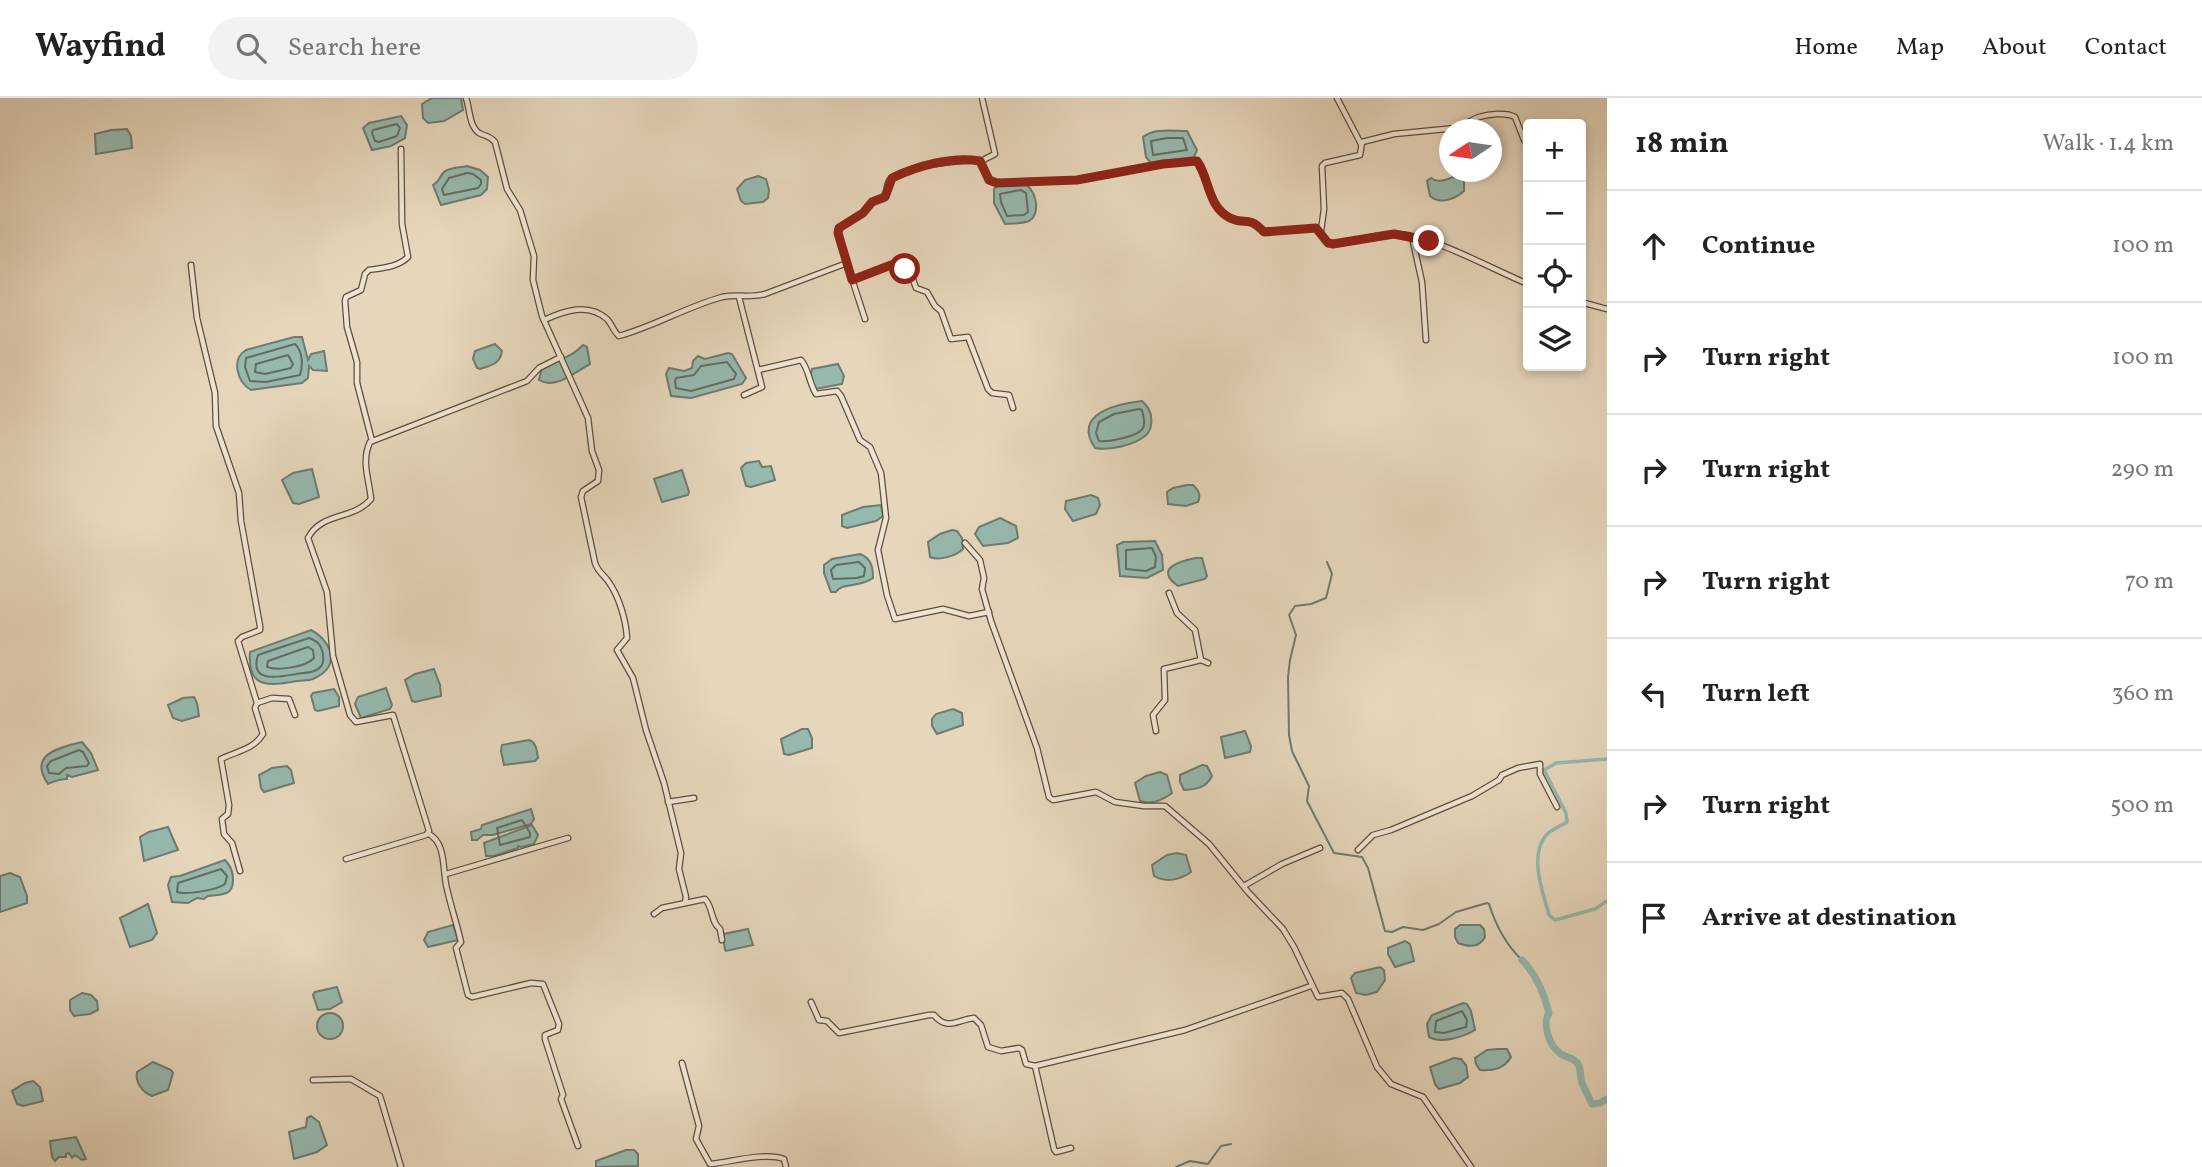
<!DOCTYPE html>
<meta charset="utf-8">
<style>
:root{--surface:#fff;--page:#f2f2f2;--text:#222;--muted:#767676;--line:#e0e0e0}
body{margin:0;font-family:Vollkorn,serif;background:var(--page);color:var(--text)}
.controls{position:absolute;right:21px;top:21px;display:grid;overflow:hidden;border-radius:7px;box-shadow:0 4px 10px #0003}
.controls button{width:63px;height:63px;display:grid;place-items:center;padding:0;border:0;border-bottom:2px solid var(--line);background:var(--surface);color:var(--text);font:35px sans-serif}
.compass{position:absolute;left:1439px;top:21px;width:63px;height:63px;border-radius:50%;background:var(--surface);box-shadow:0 4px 10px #0003;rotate:257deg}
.stop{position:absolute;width:21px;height:21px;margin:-16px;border:5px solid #8f2418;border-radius:50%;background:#fff}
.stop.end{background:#8f2418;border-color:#fff;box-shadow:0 2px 7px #0008}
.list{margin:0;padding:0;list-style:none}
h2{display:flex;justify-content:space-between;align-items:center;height:91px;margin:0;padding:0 28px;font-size:30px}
h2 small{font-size:23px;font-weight:400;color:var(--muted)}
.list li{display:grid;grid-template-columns:46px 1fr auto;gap:21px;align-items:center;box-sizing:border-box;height:112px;padding:0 28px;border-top:2px solid var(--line)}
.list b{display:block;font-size:26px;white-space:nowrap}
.list em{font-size:23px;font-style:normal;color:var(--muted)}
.icon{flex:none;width:38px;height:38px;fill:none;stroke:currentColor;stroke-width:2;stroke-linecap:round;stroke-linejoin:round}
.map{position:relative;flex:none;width:1607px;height:1069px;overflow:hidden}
header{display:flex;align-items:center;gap:42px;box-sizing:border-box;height:98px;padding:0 35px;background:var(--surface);border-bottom:2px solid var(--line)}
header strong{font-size:33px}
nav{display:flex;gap:38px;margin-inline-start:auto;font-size:24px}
.search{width:490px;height:63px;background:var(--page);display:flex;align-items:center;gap:18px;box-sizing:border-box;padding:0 24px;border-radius:38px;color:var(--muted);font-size:26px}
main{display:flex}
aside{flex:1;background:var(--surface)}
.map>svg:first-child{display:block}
.water{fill:#96b9ae;stroke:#6e7b70;stroke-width:2}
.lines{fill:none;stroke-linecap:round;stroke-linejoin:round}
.shore{stroke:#646c60;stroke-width:2}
.stream{stroke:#6e7b70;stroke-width:2}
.canal{stroke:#96b9ae;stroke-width:3.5}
.river{stroke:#96b9ae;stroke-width:7}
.minor-casing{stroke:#5f4d3c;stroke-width:7}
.minor{stroke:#efe4d3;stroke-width:4.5}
.route{stroke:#8f2418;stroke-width:9}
</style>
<header>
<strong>Wayfind</strong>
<div class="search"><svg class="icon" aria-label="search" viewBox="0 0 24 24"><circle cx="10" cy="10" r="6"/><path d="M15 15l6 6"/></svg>Search here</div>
<nav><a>Home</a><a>Map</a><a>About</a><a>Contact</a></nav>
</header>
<main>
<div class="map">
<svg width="1607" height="1069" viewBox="0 0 1607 1069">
<rect width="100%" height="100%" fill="#e6d6bb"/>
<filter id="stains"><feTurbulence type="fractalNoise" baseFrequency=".00286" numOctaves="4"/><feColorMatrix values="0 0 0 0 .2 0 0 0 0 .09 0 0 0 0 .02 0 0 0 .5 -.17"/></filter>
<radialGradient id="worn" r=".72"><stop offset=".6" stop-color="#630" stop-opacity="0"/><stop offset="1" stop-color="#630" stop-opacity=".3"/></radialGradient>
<g class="water">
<polygon points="432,0 461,0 463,12 444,23 428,25 423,20 422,6"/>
<polygon points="401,18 407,27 405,40 391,48 372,52 363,30 369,25"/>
<polygon points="127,31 131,38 132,50 96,56 95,36 111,32"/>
<path d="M1187,33L1197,52L1194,59L1151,65L1146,59L1143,39C1154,30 1172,33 1187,33Z"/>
<path d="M467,68L480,72L488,79L487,91L481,97L441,107L433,87C440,83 439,79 444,74C450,69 460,70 467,68Z"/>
<path d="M1460,77L1464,84V93C1455,101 1440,107 1430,98L1427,83L1431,80C1440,87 1450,79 1460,77Z"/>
<polygon points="758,78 766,81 769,92 768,100 763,104 745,106 741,103 737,91 745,82"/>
<path d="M1021,85C1036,87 1042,116 1029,123C1023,126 1012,125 1005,126L994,105V91L997,88Z"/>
<path d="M294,239H302L308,262L311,256L324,253L327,273L313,272L309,268L308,280L302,285L251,292C237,284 231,261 246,252Z"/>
<path d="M495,246L502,253C500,266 492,267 480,271L477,270L473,261L475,253Z"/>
<path d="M583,247L587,249L590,266C575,274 555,292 539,282L542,269C557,263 572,259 583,247Z"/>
<polygon points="728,255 732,256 746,280 742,286 691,300 671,298 666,276 669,270 684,273 692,270 693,263 698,258 705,261"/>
<path d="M838,266L844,278L842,286L816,291C811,285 809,279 812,271Z"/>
<path d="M1142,303C1147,307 1149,310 1151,317C1152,324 1152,333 1145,338C1134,347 1109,353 1095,350C1072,316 1116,306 1142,303Z"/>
<polygon points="759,363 762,369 771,368 775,382 751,389 746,388 741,370 746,365"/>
<polygon points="312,371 319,399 299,406 293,405 282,382 293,375"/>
<polygon points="682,372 689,394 688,397 662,404 654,381"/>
<path d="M1187,387H1193C1199,393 1201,397 1198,404L1186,408L1168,406L1167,394L1173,390Z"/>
<polygon points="1091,397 1098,400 1100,407 1096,416 1073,423 1065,411 1066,403"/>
<polygon points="881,407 883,418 876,423 847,430 842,428 842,417 863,409"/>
<polygon points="1000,420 1016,428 1018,440 1008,445 983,448 975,436 979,429"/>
<path d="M952,432L957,433L962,440L963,451C956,458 939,463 930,459L928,444L940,436Z"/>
<polygon points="1155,443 1162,457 1163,472 1147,480 1120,478 1117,447 1123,444"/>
<path d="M860,456C871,460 873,469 873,480C860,490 842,484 836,494H831L824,475V467L832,461Z"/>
<path d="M1196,460H1202L1207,478L1205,481L1178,488C1153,470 1181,463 1196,460Z"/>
<path d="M311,532C333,544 341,569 313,581C308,583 303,582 297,583C268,588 247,591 250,554Z"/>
<polygon points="434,571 440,587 441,598 415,604 412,603 405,582 415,576"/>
<polygon points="386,590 392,607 390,611 361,620 355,606 358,599"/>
<polygon points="334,591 339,599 339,608 318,613 315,612 311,598 313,595"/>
<polygon points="194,599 197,605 199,618 182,623 173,620 168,607 183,600"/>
<polygon points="953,611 962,615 963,627 937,636 932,628 932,621 936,616"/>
<polygon points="802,631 808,631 812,640 812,650 789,657 784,656 781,641"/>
<polygon points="1245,633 1251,648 1250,654 1225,660 1221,639"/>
<path d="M529,642C536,644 537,653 538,660L535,663L504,667L501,653L502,647Z"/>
<path d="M82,644L91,655L98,672L72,679L67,677V681C63,681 53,683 48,686C28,657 57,650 82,644Z"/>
<path d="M1202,667L1207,668L1212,678C1206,690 1197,691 1184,692L1180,684V677Z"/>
<polygon points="287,668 291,672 294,685 264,694 261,690 259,677 272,670"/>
<path d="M1160,674L1167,677L1172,695C1163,702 1151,707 1140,703L1135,685L1146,678Z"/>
<polygon points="531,711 534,721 531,726 493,737 483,737 477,742 472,742 471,734 481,731 482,727"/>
<polygon points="532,727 538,737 534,746 521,749 518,748 518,750 494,758 486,758 484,745"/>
<polygon points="168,729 178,752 144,763 140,739 149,734"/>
<path d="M1177,755L1186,757L1191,774C1180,782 1166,785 1154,778L1152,767L1167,757Z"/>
<path d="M225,762C231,769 233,773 233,782C233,799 221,796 208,798L204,801L197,800L188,805L172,804L168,787L171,779L180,778Z"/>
<polygon points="10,775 20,779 27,798 27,805 0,814 0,778"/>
<polygon points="148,806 157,835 152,842 130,849 120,820"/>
<polygon points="453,827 458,842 428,849 424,842 428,834"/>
<path d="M1460,827H1480L1484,831L1485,839C1479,850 1469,849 1458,845L1455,839V831Z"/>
<polygon points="748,831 753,847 726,853 725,852 723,838 724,836"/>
<polygon points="1405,843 1410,846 1414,863 1395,869 1388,856 1388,850"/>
<polygon points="1380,869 1384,872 1385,882 1377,894 1366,897 1356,895 1351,880 1355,875"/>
<polygon points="337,889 342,904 330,911 318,912 313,897 315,894"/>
<polygon points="82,895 91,897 97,903 98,912 90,916 74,918 70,912 70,902"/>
<path d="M1463,905L1467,906L1471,913L1475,932C1463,939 1442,946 1429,939L1427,926L1432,917Z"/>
<circle cx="330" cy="928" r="13"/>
<path d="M1498,951H1507L1511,959C1504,971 1493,973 1480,972L1476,966L1475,960L1487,952Z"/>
<polygon points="1454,960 1461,961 1466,967 1468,979 1460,985 1439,991 1435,986 1430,969"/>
<path d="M153,964L171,972L173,975L168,992L152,998C142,994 135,984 137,974Z"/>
<polygon points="33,983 40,989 43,1003 23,1008 17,1006 12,993 25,985"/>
<polygon points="311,1018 319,1024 327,1047 317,1054 294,1061 289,1034 306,1029 307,1020"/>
<polygon points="76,1039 86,1061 82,1062 75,1057 72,1060 69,1055 66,1056 66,1059 59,1059 55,1063 52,1059 50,1043"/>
<polygon points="626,1052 634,1052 638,1056 638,1068 596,1069 596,1063"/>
</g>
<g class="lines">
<g class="shore">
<polygon points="397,26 400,30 397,38 379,44 375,43 372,35 373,32"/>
<polygon points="1167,40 1183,40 1187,52 1153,57 1151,43"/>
<polygon points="467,75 473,76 481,82 481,86 478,90 444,97 442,91 449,80"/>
<polygon points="1021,92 1026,95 1028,114 1024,117 1007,118 1001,104 1000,96"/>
<path d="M295,246C303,254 303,267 300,277L266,284L250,283L245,269L246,260Z"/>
<polygon points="288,257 293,266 291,270 265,276 255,274 256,266"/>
<polygon points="727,264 736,276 734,281 691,293 676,290 675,283 676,280 694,277 701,268"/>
<path d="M1139,311L1142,312C1143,317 1146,325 1143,330C1138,339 1108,344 1099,343L1096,335L1099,324L1114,316Z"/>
<polygon points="1152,450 1156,459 1155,469 1146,473 1126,471 1126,452"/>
<polygon points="859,464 865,470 864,478 857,480 833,481 831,472 836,467"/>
<path d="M309,540C317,543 321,546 323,556C323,559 324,564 322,567C316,576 305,574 296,576C280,579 249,586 258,557Z"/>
<path d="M308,549L313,552L314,560C306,569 278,573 267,569L268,563Z"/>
<polygon points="79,652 83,654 89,665 87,668 66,670 59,676 49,675 47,668 51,663"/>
<polygon points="522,722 530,735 530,739 500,747 497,730"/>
<path d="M221,771L227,778L225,786C217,792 186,797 177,794L178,785Z"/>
<polygon points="1462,913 1467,922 1466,929 1444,935 1435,934 1436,923"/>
</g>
<g class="stream">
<path d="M1327,464L1332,476L1326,500L1311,506L1295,508L1289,517L1296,537L1290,562L1288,579L1289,637L1292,653L1309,688L1307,703L1334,755L1362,759L1368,770L1385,833L1392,834L1403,829L1423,832L1439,826L1456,814L1487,805L1489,806C1496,828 1505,846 1522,862"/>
<polyline points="1176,1069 1190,1063 1208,1066 1221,1048 1231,1046"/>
</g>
<path class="canal" d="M1607,661L1556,665L1544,672L1566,715L1567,724C1560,729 1548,732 1544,740C1530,761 1543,795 1549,817L1555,822L1595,811L1607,803"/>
<path class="river" d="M1522,862C1536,876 1544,895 1549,915C1542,926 1549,948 1561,956C1567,960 1576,960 1579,968C1581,973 1580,980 1582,985C1585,992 1589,999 1592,1006L1600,1005L1607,1001"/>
<defs>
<g id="minor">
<path d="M466,0C470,11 469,28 479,35C486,39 489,37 495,44L507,91L520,112L534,158L533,182L542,218L588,320L592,353L599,372L598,383L583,393L581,399L595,465C598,474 603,476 608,483C619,498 626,522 627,540L617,552L633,580L646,632L664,685L681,755L679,771L686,799L685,805"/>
<polyline points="982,0 995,56 985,61 982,65"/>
<polyline points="1337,0 1361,46"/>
<path d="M1321,133L1324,111L1322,68L1325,65L1360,57L1362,44L1394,36L1456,30C1465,28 1470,22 1479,19C1489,16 1506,14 1515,19L1524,42"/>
<polyline points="1412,139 1422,184 1426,242"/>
<polyline points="191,167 197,220 215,295 216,328 239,395 241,423 260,528 260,532 242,539 238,543 257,605"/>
<polyline points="852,182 891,167 900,172 910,173 916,190 927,194 935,208 941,213 951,241 968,239 988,291 992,295 1009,297 1013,310"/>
<polyline points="739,199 762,289 744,297"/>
<polyline points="1581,204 1607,211"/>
<path d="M865,221L840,144L838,135L839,130L863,115L872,104L885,99C887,94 886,88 889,83C898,69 964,60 980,63L989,82L997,85L1077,82L1163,66L1197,63C1210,80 1207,108 1230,120C1246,128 1247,116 1264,134L1316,130L1328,145L1333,146C1354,144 1376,136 1397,136C1429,136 1496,173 1528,186"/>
<path d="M544,222C564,213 588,204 607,221C612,226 613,233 619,238C655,228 686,209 722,199C736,196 750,200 765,196L847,165"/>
<path d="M758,272L801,262C809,271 809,285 816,296L837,293L841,298L860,342L870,349L881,375L886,420L878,452L887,497L895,521L943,511L969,518L989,514"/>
<path d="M372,343L357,285V264L347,229L345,203L346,199L361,192L365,176L369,172C383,170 398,169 408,159L402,126L401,51"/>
<polyline points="965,445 980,462 984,480 982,491 991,523 1037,650 1049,699 1053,702 1096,694 1115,704 1144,708 1165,708 1209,746 1248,794 1283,831 1294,849 1318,899 1342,895 1348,901 1377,969 1391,986 1423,999 1471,1069"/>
<polyline points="1169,495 1177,515 1195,532 1201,562"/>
<polyline points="1156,633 1153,617 1165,602 1164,571 1201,562 1208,565"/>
<polyline points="668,704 694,700"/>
<path d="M429,736C447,746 442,773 447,791C451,809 457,826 461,844L456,850L468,897L472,899L531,885L543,886L559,926L558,932L545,937V941L563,997L561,1001L578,1048"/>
<polyline points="1358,752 1373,737 1391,732 1472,698 1499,682 1502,677 1518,670 1540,666 1540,676 1557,709"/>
<path d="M346,761L426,737L429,733L393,617L356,624L350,617L333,558L327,494L308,440C321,414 354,422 371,401C369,380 361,364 370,344L527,283L539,270L561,259"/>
<path d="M240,773L232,745L224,736L222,721L228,716L229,707L221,661C237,653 253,652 263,636L255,610L257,605L272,600L289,601L295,617"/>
<polyline points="446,776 568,740"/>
<polyline points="1244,788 1282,766 1320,750"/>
<path d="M654,816L662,810L705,801C714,811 710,823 720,831L722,842"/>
<path d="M811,904L819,922L827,923L839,935L929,917H934C947,933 957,922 974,920L981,927L988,949L1001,953L1019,950L1022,952L1026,966L1035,968L1185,932L1311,888"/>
<path d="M682,965L699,1028L696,1041L710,1066C731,1064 765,1054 784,1061L786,1069"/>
<polyline points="1035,968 1054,1051 1056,1054 1071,1050"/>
<polyline points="313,982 351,981 380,998 401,1069"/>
</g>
</defs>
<use href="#minor" class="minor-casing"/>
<use href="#minor" class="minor"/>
</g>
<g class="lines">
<path class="route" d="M905,171H898L891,167L852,182L838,135L839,130L863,115L872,104L885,99L892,80C917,68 952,58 980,63L989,82L997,85L1077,82L1163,66L1197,63C1210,81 1207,108 1230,120C1246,128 1247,116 1264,134L1316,130L1328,145L1333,146L1394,136L1429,143"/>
</g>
<rect width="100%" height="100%" filter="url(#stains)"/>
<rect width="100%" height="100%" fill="url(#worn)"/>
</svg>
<div class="controls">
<button>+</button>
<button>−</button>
<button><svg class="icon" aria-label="locate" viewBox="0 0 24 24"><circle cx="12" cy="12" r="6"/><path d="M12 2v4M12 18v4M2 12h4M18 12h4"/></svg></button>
<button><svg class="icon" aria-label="layers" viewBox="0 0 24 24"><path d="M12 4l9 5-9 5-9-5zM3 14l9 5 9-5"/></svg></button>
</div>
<svg class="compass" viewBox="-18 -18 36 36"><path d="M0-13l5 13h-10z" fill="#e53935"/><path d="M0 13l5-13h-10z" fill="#767676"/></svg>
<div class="stop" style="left:905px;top:171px"></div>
<div class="stop end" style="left:1429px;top:143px"></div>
</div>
<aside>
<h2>18 min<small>Walk · 1.4 km</small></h2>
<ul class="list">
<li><svg class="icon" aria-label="ahead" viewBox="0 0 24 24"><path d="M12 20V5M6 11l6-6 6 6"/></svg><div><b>Continue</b></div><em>100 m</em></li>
<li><svg class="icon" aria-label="right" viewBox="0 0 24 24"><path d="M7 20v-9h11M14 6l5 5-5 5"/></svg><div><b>Turn right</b></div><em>100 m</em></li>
<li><svg class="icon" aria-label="right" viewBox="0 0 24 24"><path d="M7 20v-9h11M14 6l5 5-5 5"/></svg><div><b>Turn right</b></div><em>290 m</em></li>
<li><svg class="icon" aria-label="right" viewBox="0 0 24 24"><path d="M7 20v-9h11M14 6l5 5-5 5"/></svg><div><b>Turn right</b></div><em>70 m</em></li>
<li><svg class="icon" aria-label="left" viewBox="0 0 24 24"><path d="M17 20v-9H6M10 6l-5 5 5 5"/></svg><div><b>Turn left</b></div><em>360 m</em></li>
<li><svg class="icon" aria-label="right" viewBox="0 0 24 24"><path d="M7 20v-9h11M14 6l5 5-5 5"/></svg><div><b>Turn right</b></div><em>500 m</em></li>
<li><svg class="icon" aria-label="arrive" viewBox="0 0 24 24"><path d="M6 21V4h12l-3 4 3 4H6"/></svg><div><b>Arrive at destination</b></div></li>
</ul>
</aside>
</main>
